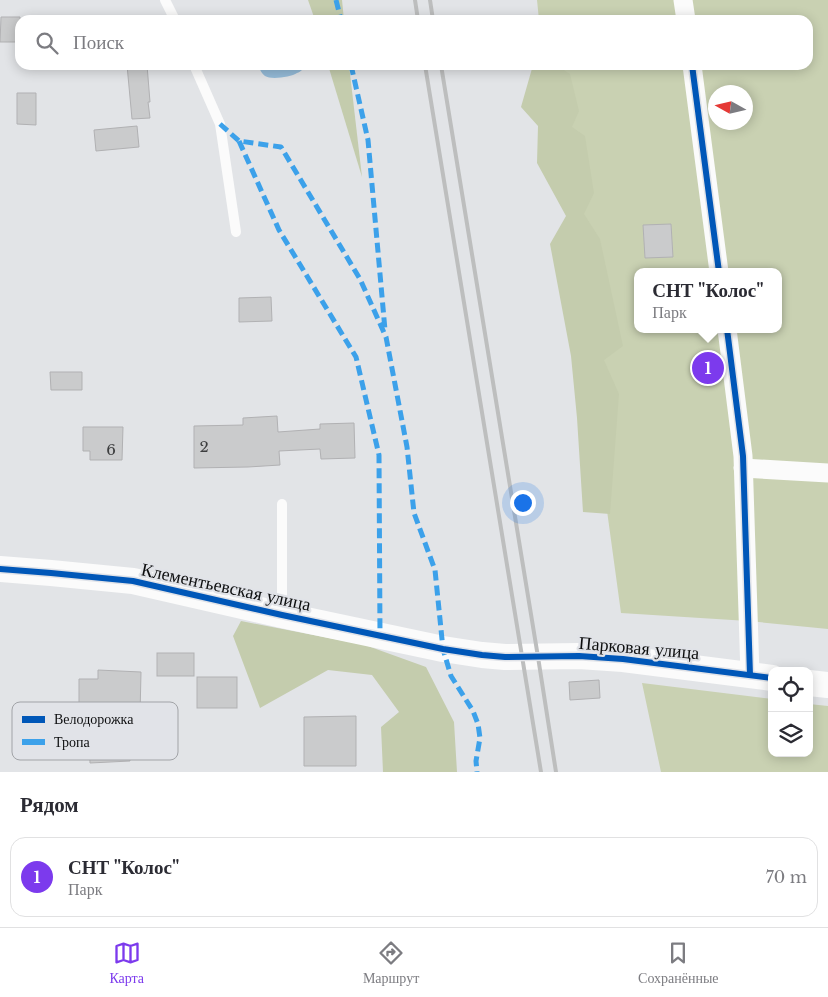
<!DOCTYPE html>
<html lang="ru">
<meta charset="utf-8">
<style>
:root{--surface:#fff;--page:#f2f2f3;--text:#2b2b33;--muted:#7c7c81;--line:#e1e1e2;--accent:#7c3aed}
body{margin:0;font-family:"Libre Baskerville",serif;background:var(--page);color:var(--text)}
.controls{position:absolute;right:15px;bottom:15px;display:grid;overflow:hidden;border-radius:10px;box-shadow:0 2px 12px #0003}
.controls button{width:45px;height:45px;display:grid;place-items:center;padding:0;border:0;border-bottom:1px solid var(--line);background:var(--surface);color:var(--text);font:25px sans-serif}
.compass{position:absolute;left:708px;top:85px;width:45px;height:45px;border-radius:50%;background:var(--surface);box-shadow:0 2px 12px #0003;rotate:278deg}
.you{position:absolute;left:522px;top:502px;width:18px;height:18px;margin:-12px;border:4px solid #fff;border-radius:50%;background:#1a73e8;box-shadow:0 0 0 8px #1a73e833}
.badge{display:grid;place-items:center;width:32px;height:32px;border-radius:50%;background:var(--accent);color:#fff;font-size:16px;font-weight:700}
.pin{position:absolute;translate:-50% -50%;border:2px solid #fff;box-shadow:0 1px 5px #0006}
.popup{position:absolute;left:634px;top:268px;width:148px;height:65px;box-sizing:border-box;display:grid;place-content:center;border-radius:10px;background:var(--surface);filter:drop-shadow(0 1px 4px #0005);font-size:16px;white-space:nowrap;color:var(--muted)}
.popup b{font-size:19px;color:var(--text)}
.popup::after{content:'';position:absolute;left:50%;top:100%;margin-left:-10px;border:10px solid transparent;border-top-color:var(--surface)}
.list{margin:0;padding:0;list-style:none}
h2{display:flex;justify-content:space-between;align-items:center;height:65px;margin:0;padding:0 20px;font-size:21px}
h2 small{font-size:16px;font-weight:400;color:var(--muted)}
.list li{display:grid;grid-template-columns:32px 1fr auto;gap:15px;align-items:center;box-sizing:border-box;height:80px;margin:0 10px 10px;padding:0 10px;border:1px solid var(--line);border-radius:15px}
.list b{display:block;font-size:19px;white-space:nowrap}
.list p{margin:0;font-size:16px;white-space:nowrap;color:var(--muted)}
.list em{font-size:16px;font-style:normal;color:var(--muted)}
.icon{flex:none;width:28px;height:28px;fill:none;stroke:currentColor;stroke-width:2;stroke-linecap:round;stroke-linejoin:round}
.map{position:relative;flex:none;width:828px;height:772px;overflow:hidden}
.search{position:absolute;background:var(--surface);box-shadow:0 2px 12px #0003;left:15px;right:15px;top:15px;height:55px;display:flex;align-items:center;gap:12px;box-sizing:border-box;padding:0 18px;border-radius:15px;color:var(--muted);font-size:19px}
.sheet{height:155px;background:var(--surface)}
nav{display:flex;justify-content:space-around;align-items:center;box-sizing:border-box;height:70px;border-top:1px solid var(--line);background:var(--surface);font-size:14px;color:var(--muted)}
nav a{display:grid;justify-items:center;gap:2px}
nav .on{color:var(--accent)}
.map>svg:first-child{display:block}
.green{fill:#c9d1b2;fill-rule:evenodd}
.forest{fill:#c4ccad}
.water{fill:#94bad7}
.building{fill:#cacbcc;stroke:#b1b1b3}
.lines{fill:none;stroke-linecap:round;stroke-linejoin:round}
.lane{stroke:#fbfbfb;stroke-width:10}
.street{stroke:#fbfbfb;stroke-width:19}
.secondary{stroke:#fbfbfb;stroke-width:26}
.rail{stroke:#bdbebe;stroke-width:4}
.quiet{stroke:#3ca1ea;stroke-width:5;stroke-dasharray:10 5;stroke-linecap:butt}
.cycleway-casing{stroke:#e1e3e8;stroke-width:9}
.cycleway{stroke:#0057b8;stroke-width:6}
.labels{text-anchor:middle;stroke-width:4.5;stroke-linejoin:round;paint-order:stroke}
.number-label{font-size:15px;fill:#3d3e3f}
.street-label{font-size:18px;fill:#0d0e0f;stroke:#e1e3e8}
.key{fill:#e1e3e8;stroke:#a1a3a7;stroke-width:1}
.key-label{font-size:14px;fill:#0d0e0f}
</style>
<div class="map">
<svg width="828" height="772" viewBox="0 0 828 772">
<rect width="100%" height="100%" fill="#e2e4e7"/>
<g class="green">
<path d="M537,0H828V629L748,621L621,613L546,65H808V20H539ZM716,92H746V122H716ZM638,272H778V329H638Z"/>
<polygon points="642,683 772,699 772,753 809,753 809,704 828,706 828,772 661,772"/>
</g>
<g class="forest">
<polygon points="308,0 342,0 344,20 315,20"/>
<polygon points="328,65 349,65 362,177"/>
<polygon points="533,65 556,65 570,74 579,111 572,127 585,136 594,193 584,214 600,239 623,346 604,360 619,394 610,514 583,512 577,418 571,356 550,244 566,216 537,163 538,126 521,107"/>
<polygon points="241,621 365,645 426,667 454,722 457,772 383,772 381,727 399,712 372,675 328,670 260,708 233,636"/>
</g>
<path class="water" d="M258,65H307C304,68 301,72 297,73C291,77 271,80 265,76C261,73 260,69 258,65Z"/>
<g class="building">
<polygon points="1,17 20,17 20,42 0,42"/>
<polygon points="127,65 147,65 150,102 148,102 150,118 132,119"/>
<polygon points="17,93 36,93 36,125 17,124"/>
<polygon points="137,126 139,147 96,151 94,130"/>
<polygon points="671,224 673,257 645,258 643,225"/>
<polygon points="271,297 272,321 239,322 239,298"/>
<polygon points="50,372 82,372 82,390 51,390"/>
<polygon points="277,416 278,432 320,429 320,424 354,423 355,458 321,459 320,449 279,451 280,465 248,467 194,468 194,426 243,425 243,418"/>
<polygon points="83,427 123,427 122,460 90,460 90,451 83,451"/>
<rect x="157" y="653" width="37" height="23"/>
<polygon points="98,670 141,672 140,715 153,715 155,750 129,751 130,761 90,763 88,707 79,707 79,679 98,679"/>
<rect x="197" y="677" width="40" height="31"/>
<polygon points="599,680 600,698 570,700 569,682"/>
<polygon points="356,716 356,766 304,766 304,717"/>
</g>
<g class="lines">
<g class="lane">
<polyline points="165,0 175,20"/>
<polyline points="194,65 220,124 236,232"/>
<polyline points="282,614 282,504"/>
</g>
<g class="street">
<polyline points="683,0 686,20"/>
<polyline points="692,65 719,272"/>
<polyline points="727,329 743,456 750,675"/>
<polyline points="743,468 828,473"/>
</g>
<g class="secondary">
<polyline points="0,569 51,573 133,581 282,615 443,649 482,655 505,657 579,656 623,659 772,678"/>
<polyline points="809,683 828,685"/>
</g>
<g class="rail">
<polyline points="415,0 418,20"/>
<polyline points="430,0 433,20"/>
<polyline points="425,65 541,772"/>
<polyline points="441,65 538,657 556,772"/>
</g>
<g class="quiet">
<polyline points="336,0 341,20"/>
<polyline points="351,65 368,140 385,330"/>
<polyline points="220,124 239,141 281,147 360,279 386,337 407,447 414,513 435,570 443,649 451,676 473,711 478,724 480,738 476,761 477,772"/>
<polyline points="239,141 279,230 356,357 379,455 380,635"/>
</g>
<defs>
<g id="cycleway">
<polyline points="692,65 719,272"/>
<polyline points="727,329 743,456 750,675"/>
<polyline points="0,569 51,573 133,581 282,615 443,649 482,655 505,657 579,656 623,659 772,678"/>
</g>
</defs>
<use href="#cycleway" class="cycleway-casing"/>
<use href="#cycleway" class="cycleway"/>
</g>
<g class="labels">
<g class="number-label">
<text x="204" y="452">2</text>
<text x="111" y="455">6</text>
</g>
<g class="street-label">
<text transform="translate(226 587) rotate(12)" y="6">Клементьевская улица</text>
<text transform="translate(639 648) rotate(5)" y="6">Парковая улица</text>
</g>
</g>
<rect x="12" y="702" width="166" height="58" rx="8" class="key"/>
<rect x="22" y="716" width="23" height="7" fill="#0057b8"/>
<rect x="22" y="739" width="23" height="6" fill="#3ca1ea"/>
<g class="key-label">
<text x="54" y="724">Велодорожка</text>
<text x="54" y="747">Тропа</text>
</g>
</svg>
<div class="controls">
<button><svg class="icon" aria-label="locate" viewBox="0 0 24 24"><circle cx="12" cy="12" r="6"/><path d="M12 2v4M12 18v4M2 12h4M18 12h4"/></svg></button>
<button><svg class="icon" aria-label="layers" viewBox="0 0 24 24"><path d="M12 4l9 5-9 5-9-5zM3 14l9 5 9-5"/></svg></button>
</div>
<svg class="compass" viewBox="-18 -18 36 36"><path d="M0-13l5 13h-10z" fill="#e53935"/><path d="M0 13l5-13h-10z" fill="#7c7c81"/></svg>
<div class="you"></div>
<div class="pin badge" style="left:708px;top:368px">1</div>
<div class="popup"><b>СНТ &quot;Колос&quot;</b>Парк</div>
<div class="search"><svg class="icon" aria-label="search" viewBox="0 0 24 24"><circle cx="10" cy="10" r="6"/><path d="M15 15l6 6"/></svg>Поиск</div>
</div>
<section class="sheet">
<h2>Рядом<small></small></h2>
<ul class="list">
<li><span class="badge">1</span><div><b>СНТ &quot;Колос&quot;</b><p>Парк</p></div><em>70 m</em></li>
</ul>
</section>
<nav>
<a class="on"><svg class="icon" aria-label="map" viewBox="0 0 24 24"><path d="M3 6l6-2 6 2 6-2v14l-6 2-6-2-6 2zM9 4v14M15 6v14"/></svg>Карта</a>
<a><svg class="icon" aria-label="directions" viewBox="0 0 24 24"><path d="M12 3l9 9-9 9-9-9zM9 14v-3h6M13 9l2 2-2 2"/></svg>Маршрут</a>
<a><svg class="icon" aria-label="saved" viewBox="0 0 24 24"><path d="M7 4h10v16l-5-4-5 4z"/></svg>Сохранённые</a>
</nav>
